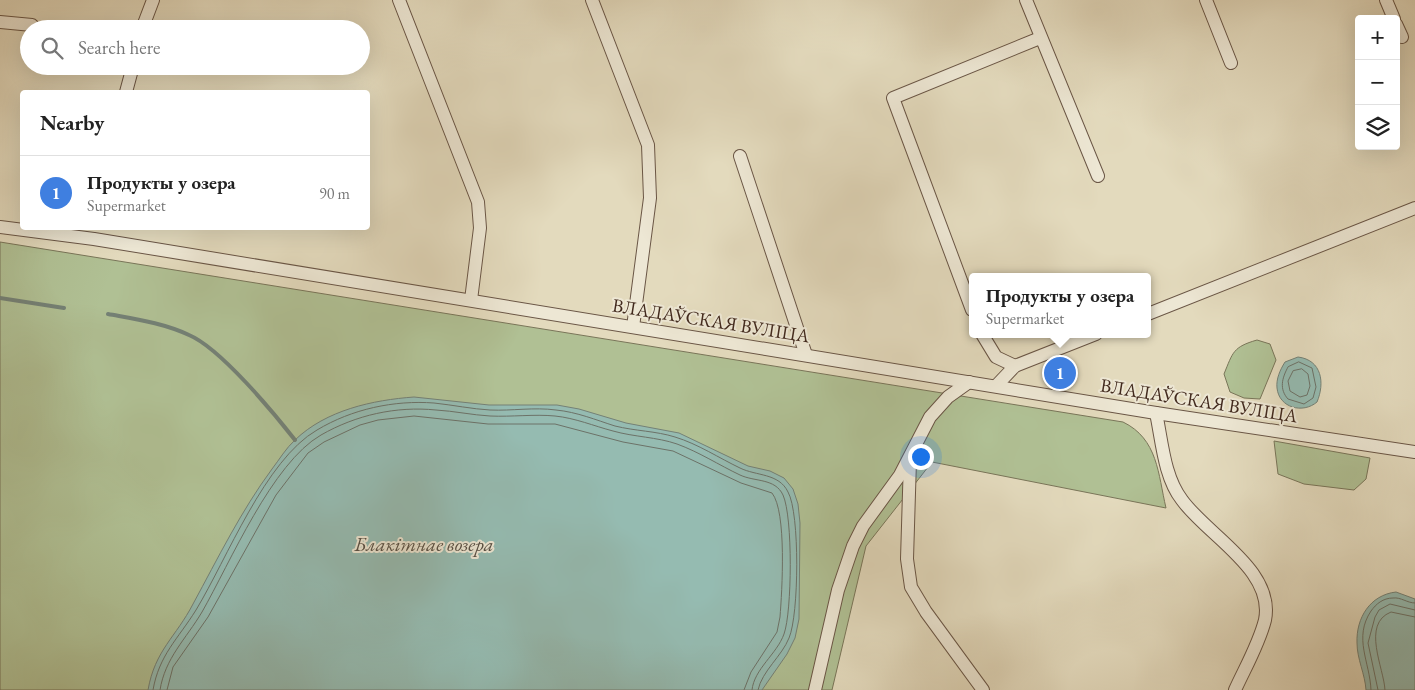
<!DOCTYPE html>
<meta charset="utf-8">
<style>
:root{--surface:#fff;--page:#f2f2f2;--text:#222;--muted:#767676;--line:#e0e0e0;--accent:#ea580c}
body{margin:0;font-family:"EB Garamond",serif;background:var(--page);color:var(--text)}
.controls{position:absolute;right:15px;top:15px;display:grid;overflow:hidden;border-radius:5px;box-shadow:0 5px 20px #0002}
.controls button{width:45px;height:45px;display:grid;place-items:center;padding:0;border:0;border-bottom:1px solid var(--line);background:var(--surface);color:var(--text);font:25px sans-serif}
.you{position:absolute;left:920px;top:456px;width:18px;height:18px;margin:-12px;border:4px solid #fff;border-radius:50%;background:#1a73e8;box-shadow:0 0 0 8px #1a73e833}
.badge{display:grid;place-items:center;width:32px;height:32px;border-radius:50%;background:var(--accent);color:#fff;font-size:16px;font-weight:700}
.pin{position:absolute;translate:-50% -50%;border:2px solid #fff;box-shadow:0 1px 5px #0006}
.popup{position:absolute;left:969px;top:273px;width:182px;height:65px;box-sizing:border-box;display:grid;place-content:center;border-radius:5px;background:var(--surface);filter:drop-shadow(0 1px 4px #0005);font-size:16px;white-space:nowrap;color:var(--muted)}
.popup b{font-size:19px;color:var(--text)}
.popup::after{content:'';position:absolute;left:50%;top:100%;margin-left:-10px;border:10px solid transparent;border-top-color:var(--surface)}
.list{margin:0;padding:0;list-style:none}
h2{display:flex;justify-content:space-between;align-items:center;height:65px;margin:0;padding:0 20px;font-size:21px}
h2 small{font-size:16px;font-weight:400;color:var(--muted)}
.list li{display:grid;grid-template-columns:32px 1fr auto;gap:15px;align-items:center;box-sizing:border-box;height:75px;padding:0 20px;border-top:1px solid var(--line)}
.list b{display:block;font-size:19px;white-space:nowrap}
.list p{margin:0;font-size:16px;white-space:nowrap;color:var(--muted)}
.list em{font-size:16px;font-style:normal;color:var(--muted)}
.icon{flex:none;width:28px;height:28px;fill:none;stroke:currentColor;stroke-width:2;stroke-linecap:round;stroke-linejoin:round}
.map{position:relative;flex:none;width:1415px;height:690px;overflow:hidden}
.search{position:absolute;background:var(--surface);box-shadow:0 5px 20px #0002;left:20px;top:20px;width:350px;height:55px;display:flex;align-items:center;gap:12px;box-sizing:border-box;padding:0 18px;border-radius:28px;color:var(--muted);font-size:19px}
.panel{position:absolute;background:var(--surface);box-shadow:0 5px 20px #0002;left:20px;top:90px;width:350px;height:140px;border-radius:5px}
.map>svg:first-child{display:block}
.green{fill:#b0c094;stroke:#797559}
.water{fill:#95bbb1;stroke:#748176}
.lines{fill:none;stroke-linecap:round;stroke-linejoin:round}
.shore{stroke:#6c7268;stroke-width:1}
.stream{stroke:#748176;stroke-width:4}
.minor-casing{stroke:#6a5646;stroke-width:14}
.minor{stroke:#ede7d4;stroke-width:12}
.labels{text-anchor:middle;stroke-width:4;stroke-linejoin:round;paint-order:stroke}
.street-label{font-size:19px;fill:#422a1e;stroke:#ede7d4}
.water-label{font-size:20px;font-style:italic;fill:#574e43;stroke:#ede7d4}
</style>
<div class="map">
<svg width="1415" height="690" viewBox="0 0 1415 690">
<rect width="100%" height="100%" fill="#e3dabd"/>
<filter id="stains"><feTurbulence type="fractalNoise" baseFrequency=".004" numOctaves="4"/><feColorMatrix values="0 0 0 0 .2 0 0 0 0 .09 0 0 0 0 .02 0 0 0 .5 -.17"/></filter>
<radialGradient id="worn" r=".72"><stop offset=".6" stop-color="#630" stop-opacity="0"/><stop offset="1" stop-color="#630" stop-opacity=".3"/></radialGradient>
<g class="green">
<path d="M0,242L1123,422C1158,439 1158,474 1166,508L932,462L866,546L832,690H0Z"/>
<path d="M1257,340L1270,344L1276,360L1260,399L1244,398L1230,392L1224,374C1233,352 1233,347 1257,340Z"/>
<polygon points="1274,441 1370,458 1366,479 1354,490 1304,484 1278,474"/>
</g>
<g class="water">
<path d="M1298,357C1322,360 1325,383 1317,402C1303,414 1279,408 1277,388C1276,379 1280,370 1285,362Z"/>
<path d="M414,397L489,405H557L579,409L626,423L679,433L748,466L770,471L784,478L793,489L798,504L800,523L799,619L795,638L787,654L762,690H148C155,650 176,637 193,604C218,558 241,511 272,469C279,460 286,448 295,440C326,410 373,400 414,397Z"/>
<path d="M1396,592L1415,599V690H1366C1365,674 1357,659 1357,643C1356,618 1370,595 1396,592Z"/>
</g>
<g class="lines">
<g class="shore">
<path d="M1299,362L1312,368L1316,387L1313,398L1304,404L1288,399C1279,389 1282,378 1288,367Z"/>
<polygon points="1302,369 1308,374 1310,386 1307,395 1300,397 1290,391 1288,381 1293,371"/>
<path d="M153,690C159,655 178,639 196,610C227,559 265,460 317,430C352,409 394,400 434,403C453,405 472,409 490,410C512,411 534,407 556,410C577,412 596,420 615,426C635,431 656,431 675,437C698,444 719,458 740,468C756,476 779,473 788,492C800,513 799,615 789,638C782,656 762,671 758,690"/>
<path d="M160,690C165,658 186,639 202,612C230,563 272,463 321,435C356,415 396,406 436,410C454,411 472,415 490,416C512,417 534,414 555,416C575,418 594,426 613,431C634,437 657,437 677,444C699,452 719,465 740,475C755,482 775,478 783,495C793,517 792,612 784,634C777,654 754,669 752,690"/>
<path d="M167,690L173,667L208,617L276,495L308,453L324,442L360,425L378,420L414,416L488,424H555L623,442L673,451L741,483L772,493C787,512 782,591 780,617L777,632L751,672L744,690"/>
<path d="M1371,690C1370,662 1353,638 1371,611C1376,604 1383,598 1393,598C1401,597 1407,603 1415,603"/>
<polyline points="1378,690 1368,643 1375,617 1379,610 1390,604 1415,610"/>
<path d="M1385,690C1384,668 1361,624 1391,612L1415,617"/>
</g>
<g class="stream">
<polyline points="0,298 64,308"/>
<path d="M108,314C135,319 164,323 189,335C220,348 274,413 295,440"/>
</g>
<defs>
<g id="minor">
<polyline points="399,0 478,202 480,228 471,300"/>
<polyline points="592,0 648,145 650,198 633,327"/>
<polyline points="1026,0 1098,176"/>
<polyline points="1206,0 1231,63"/>
<polyline points="1386,0 1394,19"/>
<polyline points="0,22 32,25"/>
<polyline points="1396,24 1402,37"/>
<polyline points="142,29 153,0"/>
<polyline points="126,92 133,66"/>
<polyline points="740,156 806,355"/>
<polyline points="0,227 94,239 1156,413 1415,452"/>
<polyline points="972,310 893,98 1040,38"/>
<polyline points="1148,314 1415,208"/>
<polyline points="982,334 996,357 1015,366"/>
<polyline points="996,386 1015,366 1096,334"/>
<path d="M1156,413C1162,441 1164,477 1182,500C1208,536 1275,570 1265,620C1259,644 1245,668 1235,690"/>
<polyline points="910,460 907,559 911,587 926,612 983,690"/>
<polyline points="815,690 838,590 853,546 863,526 900,475 930,417 948,397 969,382"/>
</g>
</defs>
<use href="#minor" class="minor-casing"/>
<use href="#minor" class="minor"/>
</g>
<g class="labels">
<g class="street-label">
<text transform="translate(711 320) rotate(9)" y="7">ВЛАДАЎСКАЯ ВУЛІЦА</text>
<text transform="translate(1199 400) rotate(9)" y="7">ВЛАДАЎСКАЯ ВУЛІЦА</text>
</g>
<g class="water-label">
<text x="424" y="551">Блакітнае возера</text>
</g>
</g>
<rect width="100%" height="100%" filter="url(#stains)"/>
<rect width="100%" height="100%" fill="url(#worn)"/>
</svg>
<div class="controls">
<button>+</button>
<button>−</button>
<button><svg class="icon" aria-label="layers" viewBox="0 0 24 24"><path d="M12 4l9 5-9 5-9-5zM3 14l9 5 9-5"/></svg></button>
</div>
<div class="you"></div>
<div class="pin badge" style="left:1060px;top:373px;background:#3f7fe0">1</div>
<div class="popup"><b>Продукты у озера</b>Supermarket</div>
<div class="search"><svg class="icon" aria-label="search" viewBox="0 0 24 24"><circle cx="10" cy="10" r="6"/><path d="M15 15l6 6"/></svg>Search here</div>
<section class="panel">
<h2>Nearby<small></small></h2>
<ul class="list">
<li><span class="badge" style="background:#3f7fe0">1</span><div><b>Продукты у озера</b><p>Supermarket</p></div><em>90 m</em></li>
</ul>
</section>
</div>
